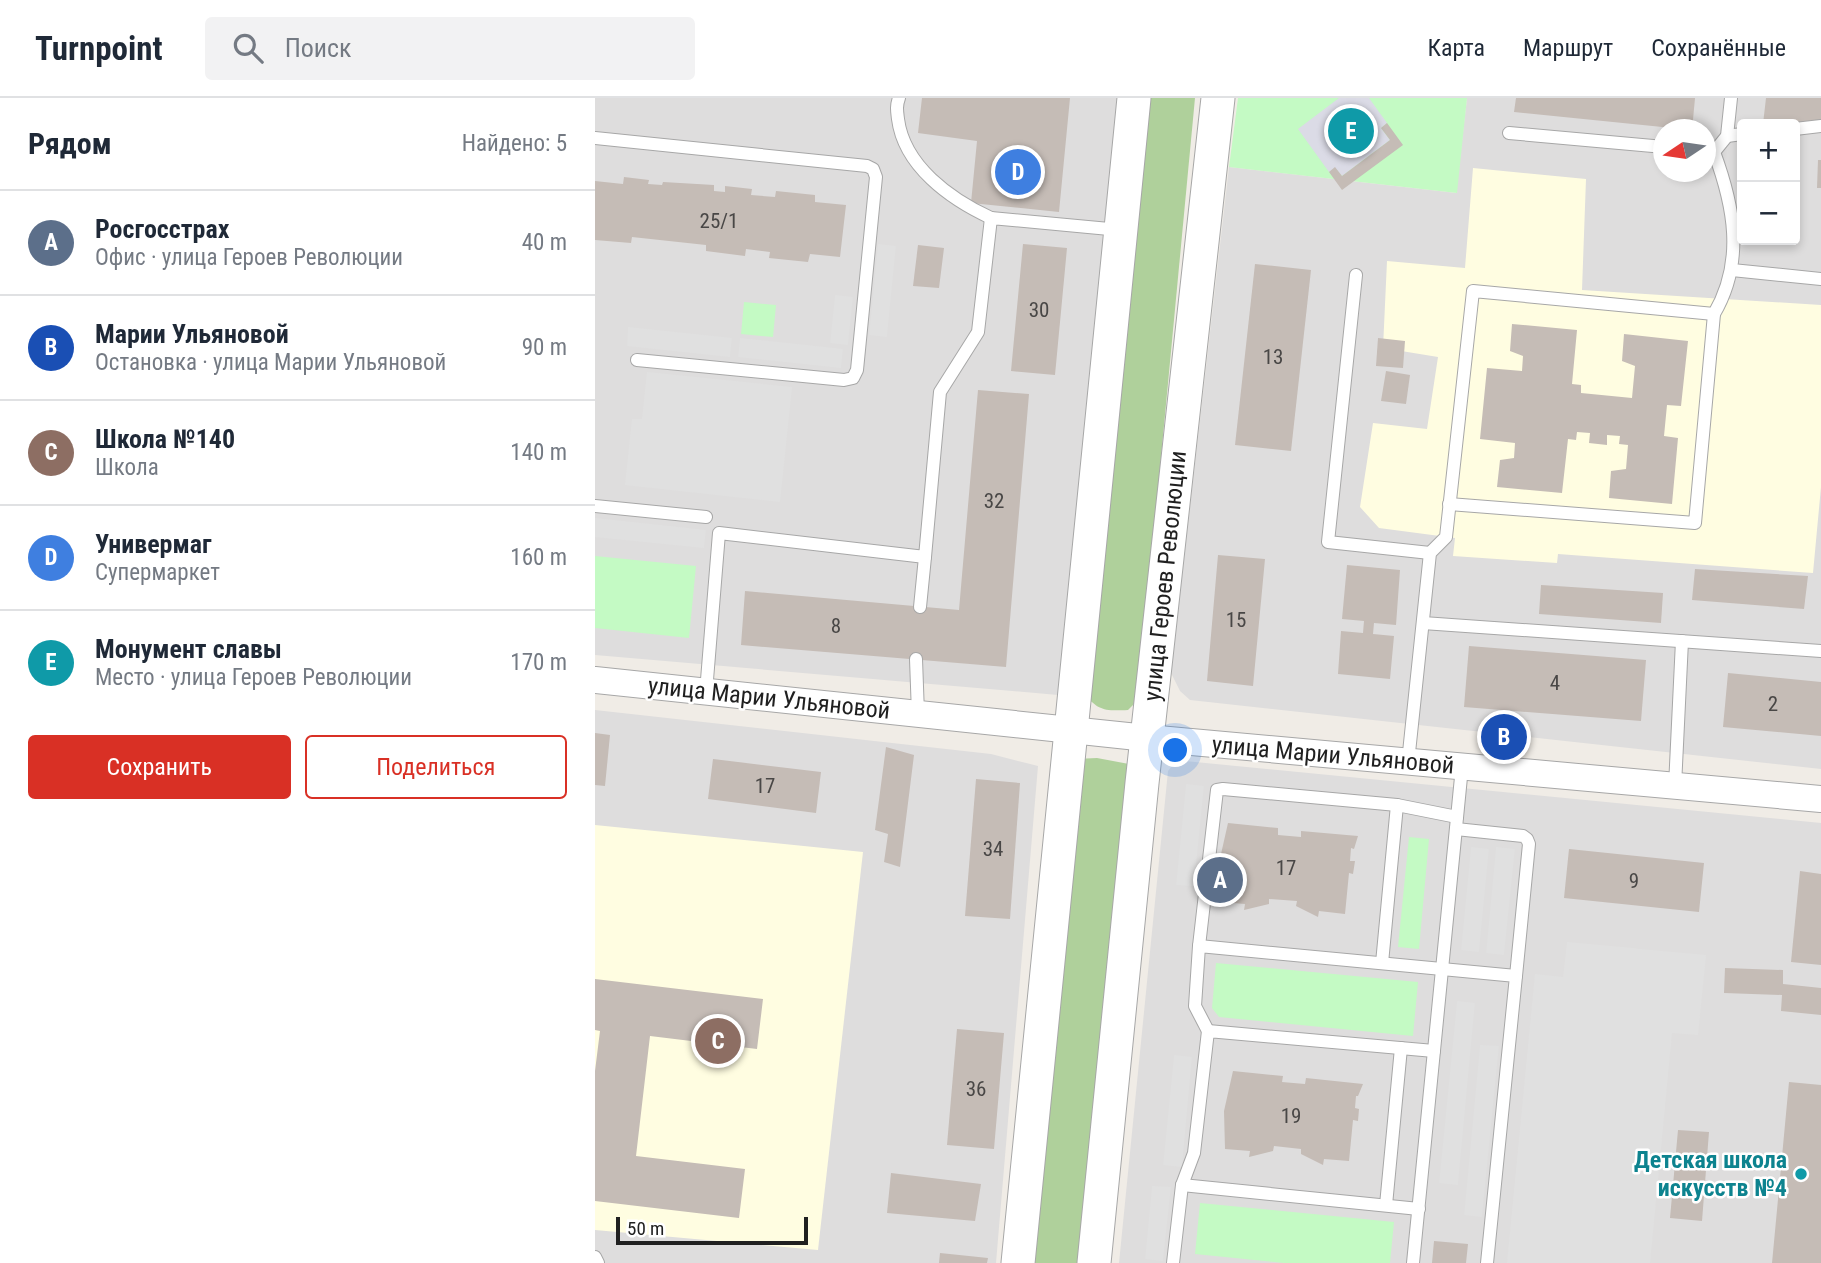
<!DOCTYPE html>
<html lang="ru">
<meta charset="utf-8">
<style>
:root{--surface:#fff;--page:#f2f2f3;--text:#1f2937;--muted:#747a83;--line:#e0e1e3;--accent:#d93025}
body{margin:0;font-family:"Roboto Condensed",sans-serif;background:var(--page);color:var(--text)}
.controls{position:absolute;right:21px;top:21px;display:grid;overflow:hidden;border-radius:7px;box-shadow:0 4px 10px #0003}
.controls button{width:63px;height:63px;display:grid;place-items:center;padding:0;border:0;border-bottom:2px solid var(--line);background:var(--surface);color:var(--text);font:35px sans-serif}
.compass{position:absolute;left:1058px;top:21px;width:63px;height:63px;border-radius:50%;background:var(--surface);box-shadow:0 4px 10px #0003;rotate:257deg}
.scale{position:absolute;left:21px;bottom:18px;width:192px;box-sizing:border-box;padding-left:7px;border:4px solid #202020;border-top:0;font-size:19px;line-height:24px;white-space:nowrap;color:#202020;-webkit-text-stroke:5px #fff;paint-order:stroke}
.you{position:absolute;left:581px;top:653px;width:24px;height:24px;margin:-18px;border:5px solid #fff;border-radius:50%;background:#1a73e8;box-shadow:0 0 0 10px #1a73e833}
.badge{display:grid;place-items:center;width:46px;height:46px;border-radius:50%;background:var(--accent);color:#fff;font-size:23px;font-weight:700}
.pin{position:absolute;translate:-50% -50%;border:4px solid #fff;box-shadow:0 2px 7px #0006}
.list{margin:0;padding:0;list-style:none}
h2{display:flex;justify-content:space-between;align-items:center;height:91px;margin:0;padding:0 28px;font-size:30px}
h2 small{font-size:23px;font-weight:400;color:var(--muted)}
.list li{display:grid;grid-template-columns:46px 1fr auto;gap:21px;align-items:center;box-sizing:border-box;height:105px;padding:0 28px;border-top:2px solid var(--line)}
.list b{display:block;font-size:26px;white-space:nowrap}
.list p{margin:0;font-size:23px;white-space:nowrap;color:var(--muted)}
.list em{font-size:23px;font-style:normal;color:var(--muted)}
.actions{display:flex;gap:14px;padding:21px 28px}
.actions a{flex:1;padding:16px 0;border:2px solid var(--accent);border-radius:7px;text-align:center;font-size:24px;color:var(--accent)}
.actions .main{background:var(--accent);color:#fff}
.icon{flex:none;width:38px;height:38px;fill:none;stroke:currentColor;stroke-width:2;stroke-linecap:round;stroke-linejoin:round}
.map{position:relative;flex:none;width:1226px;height:1165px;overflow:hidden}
header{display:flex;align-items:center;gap:42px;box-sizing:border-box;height:98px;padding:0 35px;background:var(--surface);border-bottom:2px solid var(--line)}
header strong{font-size:33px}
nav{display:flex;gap:38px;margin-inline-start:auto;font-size:24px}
.search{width:490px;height:63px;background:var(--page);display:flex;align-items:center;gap:18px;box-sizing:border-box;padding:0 24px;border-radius:7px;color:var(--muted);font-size:26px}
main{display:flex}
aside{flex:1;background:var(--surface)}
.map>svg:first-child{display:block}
.residential{fill:#dedddd;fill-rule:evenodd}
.education{fill:#fffde1}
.forest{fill:#afd09b}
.park{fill:#c4fac4}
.parking{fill:#e0e0e0}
.plaza{fill:#dbdbe6}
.building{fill:#c5bcb6}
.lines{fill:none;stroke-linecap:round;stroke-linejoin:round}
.service-casing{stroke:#a7a7a7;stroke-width:14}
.minor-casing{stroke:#a7a7a7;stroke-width:28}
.tertiary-casing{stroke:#a7a7a7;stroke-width:35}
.service{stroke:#fff;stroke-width:12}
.minor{stroke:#fff;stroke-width:26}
.tertiary{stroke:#fff;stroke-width:33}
.culture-dot{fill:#0f9aa8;stroke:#fff;stroke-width:2.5}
.labels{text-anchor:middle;stroke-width:5;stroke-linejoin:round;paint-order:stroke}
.number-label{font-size:21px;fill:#494746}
.street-label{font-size:24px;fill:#202020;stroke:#fff}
.culture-label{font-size:24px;font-weight:bold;fill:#0d838f;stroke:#fff;text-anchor:end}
</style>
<header>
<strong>Turnpoint</strong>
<div class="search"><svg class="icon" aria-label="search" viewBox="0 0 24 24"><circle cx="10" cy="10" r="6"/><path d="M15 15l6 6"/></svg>Поиск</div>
<nav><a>Карта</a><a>Маршрут</a><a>Сохранённые</a></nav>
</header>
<main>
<aside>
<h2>Рядом<small>Найдено: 5</small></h2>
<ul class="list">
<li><span class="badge" style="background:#5c6f8a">A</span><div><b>Росгосстрах</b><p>Офис · улица Героев Революции</p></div><em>40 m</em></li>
<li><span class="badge" style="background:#1a4fb4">B</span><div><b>Марии Ульяновой</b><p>Остановка · улица Марии Ульяновой</p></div><em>90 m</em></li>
<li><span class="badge" style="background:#8d6e63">C</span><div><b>Школа №140</b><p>Школа</p></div><em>140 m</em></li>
<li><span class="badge" style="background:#3f7fe0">D</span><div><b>Универмаг</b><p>Супермаркет</p></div><em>160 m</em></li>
<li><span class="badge" style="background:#0f9aa8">E</span><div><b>Монумент славы</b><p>Место · улица Героев Революции</p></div><em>170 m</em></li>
</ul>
<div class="actions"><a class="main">Сохранить</a><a>Поделиться</a></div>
</aside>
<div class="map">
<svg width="1226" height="1165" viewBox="0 0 1226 1165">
<rect width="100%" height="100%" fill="#f0ece6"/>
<g class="residential">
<polygon points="0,0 524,0 463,597 0,557"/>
<path d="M872,0H1226V671L595,602L585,593L576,575L634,69L861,95ZM1147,26H1200V142H1147ZM1069,32H1111V74H1069Z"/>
<polygon points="0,612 396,656 443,668 401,1165 0,1165"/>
<polygon points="590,663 1226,725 1226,1165 524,1165 573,673 580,664"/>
</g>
<g class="education">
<polygon points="878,70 991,81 987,192 1226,207 1226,389 1218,475 963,456 962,465 858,458 860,440 784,430 765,409 778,325 832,331 843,259 788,250 792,163 870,170"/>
<polygon points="0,727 268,754 223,1152 0,1132"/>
</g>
<g class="forest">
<path d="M549,0H600L543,602L533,612C509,613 503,613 488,594Z"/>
<polygon points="502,660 534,666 490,1165 430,1165 480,661"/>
</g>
<g class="park">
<polygon points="643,0 872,0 862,95 634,69"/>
<polygon points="149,204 181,207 178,239 146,236"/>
<polygon points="0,458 101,468 94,540 0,530"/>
<polygon points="814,739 834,741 824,851 803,849"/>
<polygon points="621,865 823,884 818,938 624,919 617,910"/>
<polygon points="605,1105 799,1124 795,1165 689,1165 600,1156"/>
</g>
<g class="parking">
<polygon points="283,146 301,148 292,239 274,237"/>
<polygon points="240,197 258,199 253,247 235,245"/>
<polygon points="33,229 137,240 135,259 32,248"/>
<polygon points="145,240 248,251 246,270 143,259"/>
<polygon points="52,274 197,289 185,404 30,387 37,321 47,321"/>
<polygon points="0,420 111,432 109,450 0,439"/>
<polygon points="591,686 609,688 599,788 581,787"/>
<polygon points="876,749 894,751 884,854 866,852"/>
<polygon points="901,749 920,751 909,857 891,855"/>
<polygon points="972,844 1111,857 1103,937 1077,935 1055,1165 912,1165 940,876 968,879"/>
<polygon points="862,903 880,905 863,1087 844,1085"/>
<polygon points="885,947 904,948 887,1119 869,1117"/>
<polygon points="579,957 597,959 587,1069 568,1067"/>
<polygon points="557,1088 576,1089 568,1163 550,1161"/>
</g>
<polygon class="plaza" points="744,0 774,0 792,25 786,30 795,42 747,78 740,70 734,74 703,31"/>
<g class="building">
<polygon points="327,0 475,0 464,114 376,105 382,43 323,35"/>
<polygon points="921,0 1100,0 1097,32 919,14"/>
<polygon points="1171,0 1226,0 1226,35 1200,32 1200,26 1168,26"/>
<polygon points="792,25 808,47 747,92 734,74 740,69 747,78 795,42 786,30"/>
<polygon points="1223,62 1226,62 1226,90 1222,90"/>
<polygon points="29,79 54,82 53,86 67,87 68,84 119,87 119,93 130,94 130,88 157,91 156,97 180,99 181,93 220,97 220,104 251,107 245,159 215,156 213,164 174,160 175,154 151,151 150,158 111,153 111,147 37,139 36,145 0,142 0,83 28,86"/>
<polygon points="428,146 472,150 460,277 416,273"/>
<polygon points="323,147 349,150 344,190 318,188"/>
<polygon points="660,166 716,172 696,353 640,347"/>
<polygon points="917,226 982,232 977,286 986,287 986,295 1037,300 1040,268 1027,263 1029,236 1093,243 1086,308 1072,307 1069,338 1083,340 1077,406 1014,400 1016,373 1031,371 1033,347 1024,346 1025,338 1012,337 1012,347 994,345 995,335 982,334 981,342 973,341 967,395 902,389 905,362 919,360 920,345 885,341 892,270 927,273 928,258 915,253"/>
<polygon points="783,240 810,243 808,270 781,268"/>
<polygon points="791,273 815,277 811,306 786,303"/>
<polygon points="383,292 434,296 411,569 146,547 150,493 364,512"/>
<polygon points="623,457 670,461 658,588 612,583"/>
<polygon points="752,467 805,472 801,527 779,525 778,536 799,538 795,581 743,576 746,533 768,535 769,523 747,521"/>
<polygon points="1100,471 1213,478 1209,511 1097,502"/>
<polygon points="946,487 1068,495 1066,525 944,516"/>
<polygon points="874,548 1051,562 1046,623 869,609"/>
<polygon points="1133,575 1226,584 1226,638 1128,629"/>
<polygon points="0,635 15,637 10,688 0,687"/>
<polygon points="291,649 319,657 305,769 289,764 293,736 280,732"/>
<polygon points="118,661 226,674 221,715 113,701"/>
<polygon points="381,681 425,685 415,821 370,818"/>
<polygon points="633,725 683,730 683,737 706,739 706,733 763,738 759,751 756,750 755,763 760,763 758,776 754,775 750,816 724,813 723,819 701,808 702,803 674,801 674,806 649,812 650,806 626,804 624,765"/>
<polygon points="974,751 1109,765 1104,814 969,800"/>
<polygon points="1205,773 1226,776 1226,867 1196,864"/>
<polygon points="1130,870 1188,872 1188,886 1226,890 1226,917 1186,913 1187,897 1129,895"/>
<polygon points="0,881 168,901 162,951 55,938 41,1058 150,1071 144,1120 0,1103 0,973 5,933 0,932"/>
<polygon points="362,931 409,935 399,1051 352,1047"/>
<polygon points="638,973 688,978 687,984 710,986 711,980 768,986 763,998 761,998 760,1010 764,1011 763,1023 758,1022 754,1063 729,1061 728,1067 706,1056 706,1051 679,1048 678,1053 654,1059 655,1053 630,1051 629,1013"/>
<polygon points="1194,984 1226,987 1226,1165 1177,1165"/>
<polygon points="1083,1032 1114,1034 1107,1123 1075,1120"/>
<polygon points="296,1075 386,1086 380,1123 292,1115"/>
<polygon points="839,1143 873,1146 871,1165 837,1165"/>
<polygon points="345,1155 393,1160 392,1165 344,1165"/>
</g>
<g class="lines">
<defs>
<g id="service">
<path d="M304,0C301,8 302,13 303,21C309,68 355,101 396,120"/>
<polyline points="1200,31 1226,28"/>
<polyline points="914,35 1069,49"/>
<polyline points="1132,38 1147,36"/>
<polyline points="0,40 272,68 278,71 281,79 262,272 258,280 249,282 42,262"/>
<polyline points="1111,53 1119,54 1132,38 1136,0"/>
<polyline points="1137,172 1226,181"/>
<polyline points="761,177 733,444 835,455"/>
<path d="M854,406L1100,425L1119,216C1150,163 1139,108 1119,54"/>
<polyline points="0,408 111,419"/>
<polyline points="325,509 330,459"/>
<polyline points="828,525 1226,553"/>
<polyline points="321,561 323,616"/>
<polyline points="111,594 124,435 330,459 345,294 383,234 396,120 525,132"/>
<polyline points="813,664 835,455 851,439 878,193 1119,216"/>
<polyline points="1080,688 1087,543"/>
<polyline points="861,731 928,738 932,741 934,746 921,878"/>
<polyline points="604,848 622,692 628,691 802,707 862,719"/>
<polyline points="787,865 802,707"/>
<polyline points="613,933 600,908 604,848 921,878 892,1165"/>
<polyline points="587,1087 824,1111"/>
<polyline points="791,1107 806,950"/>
<polyline points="0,1159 3,1165"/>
<polyline points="578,1165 587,1087 599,1055 613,933 839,953"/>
<polyline points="818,1165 867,669"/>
</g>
<polyline id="minor" points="0,582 552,640 1226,701"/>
<g id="tertiary">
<polyline points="423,1165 539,0"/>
<polyline points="499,1165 547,685 623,0"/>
</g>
</defs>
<use href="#service" class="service-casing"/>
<use href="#minor" class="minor-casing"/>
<use href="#tertiary" class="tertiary-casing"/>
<use href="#service" class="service"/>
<use href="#minor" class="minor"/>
<use href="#tertiary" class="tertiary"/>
</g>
<circle class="culture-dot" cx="1206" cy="1076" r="7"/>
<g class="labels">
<g class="number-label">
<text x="124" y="130">25/1</text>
<text x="444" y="219">30</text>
<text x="678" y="266">13</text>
<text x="399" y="410">32</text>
<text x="641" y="529">15</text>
<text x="241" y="535">8</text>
<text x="960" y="592">4</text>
<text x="1178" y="613">2</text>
<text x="170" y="695">17</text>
<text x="398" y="758">34</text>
<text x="691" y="777">17</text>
<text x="1039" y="790">9</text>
<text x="381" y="998">36</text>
<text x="696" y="1025">19</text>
</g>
<g class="street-label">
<text transform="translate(570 478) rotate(-84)" y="8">улица Героев Революции</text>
<text transform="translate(174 600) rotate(6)" y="8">улица Марии Ульяновой</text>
<text transform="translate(738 657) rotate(5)" y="8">улица Марии Ульяновой</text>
</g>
<g class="culture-label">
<text x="1192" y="1070">Детская школа<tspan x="1192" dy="28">искусств №4</tspan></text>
</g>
</g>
</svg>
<div class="controls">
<button>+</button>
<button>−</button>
</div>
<svg class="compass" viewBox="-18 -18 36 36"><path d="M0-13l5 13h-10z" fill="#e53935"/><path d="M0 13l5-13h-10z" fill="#747a83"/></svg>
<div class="scale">50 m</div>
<div class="you"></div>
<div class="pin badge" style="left:625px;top:782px;background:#5c6f8a">A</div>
<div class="pin badge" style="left:909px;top:639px;background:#1a4fb4">B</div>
<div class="pin badge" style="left:123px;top:943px;background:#8d6e63">C</div>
<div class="pin badge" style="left:423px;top:74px;background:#3f7fe0">D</div>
<div class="pin badge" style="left:756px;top:33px;background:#0f9aa8">E</div>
</div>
</main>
